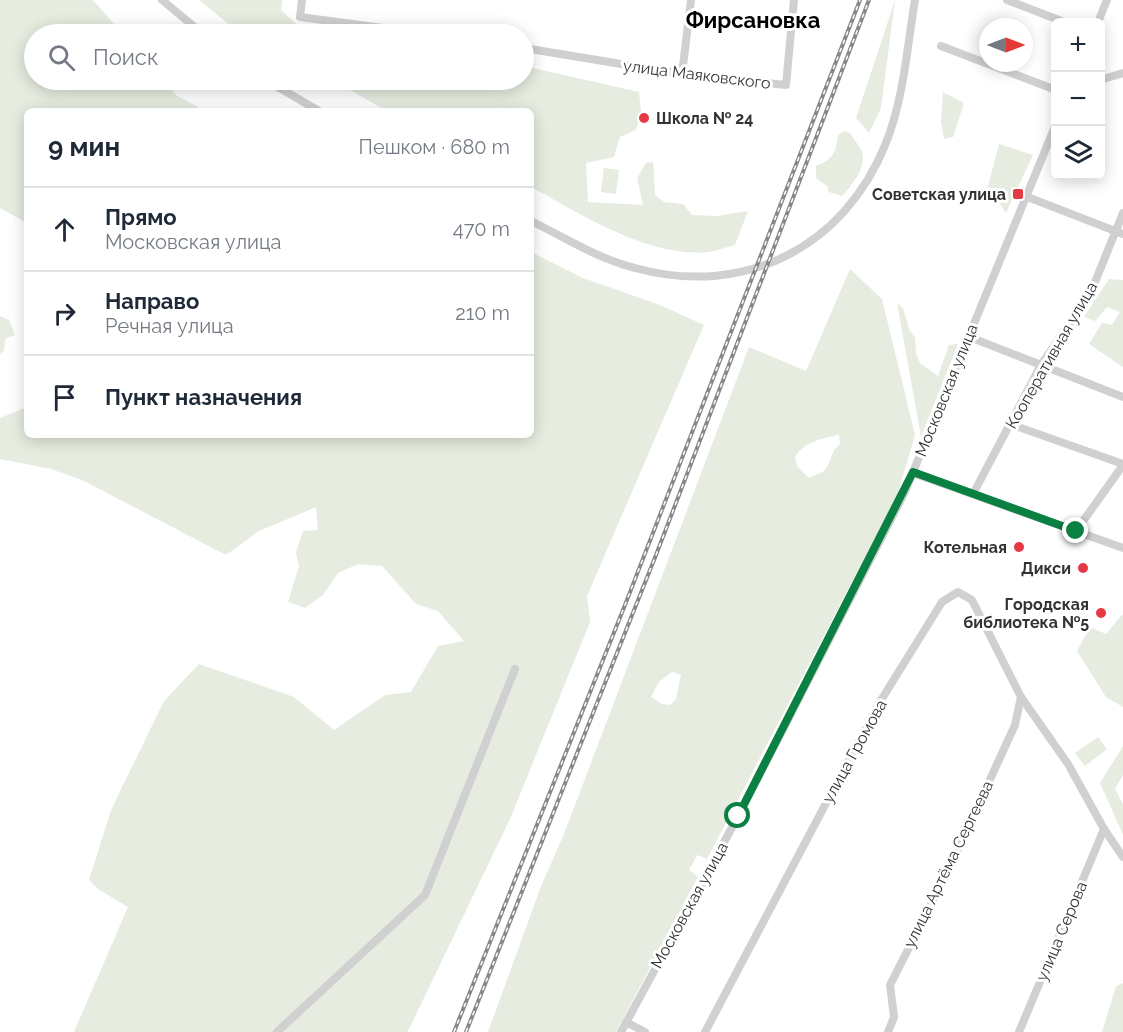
<!DOCTYPE html>
<html lang="ru">
<meta charset="utf-8">
<style>
:root{--surface:#fff;--page:#f6f6f7;--text:#1f2937;--muted:#747a83;--line:#e0e1e3}
body{margin:0;font-family:Raleway,sans-serif;background:var(--page);color:var(--text)}
.controls{position:absolute;right:18px;top:18px;display:grid;overflow:hidden;border-radius:9px;box-shadow:0 3px 15px #0003}
.controls button{width:54px;height:54px;display:grid;place-items:center;padding:0;border:0;border-bottom:2px solid var(--line);background:var(--surface);color:var(--text);font:30px sans-serif}
.compass{position:absolute;left:979px;top:18px;width:54px;height:54px;border-radius:50%;background:var(--surface);box-shadow:0 3px 15px #0003;rotate:90deg}
.stop{position:absolute;width:18px;height:18px;margin:-14px;border:4px solid #0b8043;border-radius:50%;background:#fff}
.stop.end{background:#0b8043;border-color:#fff;box-shadow:0 2px 6px #0008}
.list{margin:0;padding:0;list-style:none}
h2{display:flex;justify-content:space-between;align-items:center;height:78px;margin:0;padding:0 24px;font-size:26px}
h2 small{font-size:20px;font-weight:400;color:var(--muted)}
.list li{display:grid;grid-template-columns:39px 1fr auto;gap:18px;align-items:center;box-sizing:border-box;height:84px;padding:0 24px;border-top:2px solid var(--line)}
.list b{display:block;font-size:22px;white-space:nowrap}
.list p{margin:0;font-size:20px;white-space:nowrap;color:var(--muted)}
.list em{font-size:20px;font-style:normal;color:var(--muted)}
.icon{flex:none;width:33px;height:33px;fill:none;stroke:currentColor;stroke-width:2;stroke-linecap:round;stroke-linejoin:round}
.map{position:relative;flex:none;width:1123px;height:1032px;overflow:hidden}
.search{position:absolute;background:var(--surface);box-shadow:0 3px 15px #0003;left:24px;top:24px;width:510px;height:66px;display:flex;align-items:center;gap:15px;box-sizing:border-box;padding:0 21px;border-radius:33px;color:var(--muted);font-size:22px}
.panel{position:absolute;background:var(--surface);box-shadow:0 3px 15px #0003;left:24px;top:108px;width:510px;height:330px;border-radius:9px}
.map>svg:first-child{display:block}
.green{fill:#e6ecdf;fill-rule:evenodd}
.lines{fill:none;stroke-linecap:round;stroke-linejoin:round}
.minor{stroke:#d0d0d0;stroke-width:8}
.rail-casing{stroke:#888;stroke-width:4}
.rail{stroke:#fff;stroke-width:1.5;stroke-dasharray:4.5;stroke-linecap:butt}
.route{stroke:#0b8043;stroke-width:8}
.poi-dot{fill:#e63946;stroke:#fff;stroke-width:2}
.labels{text-anchor:middle;stroke-width:6;stroke-linejoin:round;paint-order:stroke}
.street-label{font-size:16px;fill:#333;stroke:#fff}
.poi-label{font-size:16px;font-weight:bold;fill:#333;stroke:#fff;text-anchor:end}
.district-label{font-size:22px;font-weight:bold;fill:#000;stroke:#fff}
</style>
<div class="map">
<svg width="1123" height="1032" viewBox="0 0 1123 1032">
<rect width="100%" height="100%" fill="#fff"/>
<g class="green">
<polygon points="0,0 93,0 123,34 34,34 34,80 162,80 177,96 206,111 27,111 27,223 0,208"/>
<polygon points="199,0 282,0 281,10 305,32 317,34 241,34"/>
<polygon points="895,0 881,108 869,133 856,118"/>
<path d="M524,66L639,92L641,112L636,130L620,137L614,157L586,163L588,202L643,205L637,178L646,163L653,162L655,195L664,202L683,204L692,215L717,216L748,211L735,245C726,247 717,251 708,252C648,258 581,214 531,187V111H387L332,80H359L362,82L370,80H524Z"/>
<polygon points="943,92 964,103 953,137 944,139 941,122"/>
<path d="M844,131L850,133C853,139 858,144 861,149C868,166 853,184 842,196L829,192L827,186L816,178V166C833,160 836,152 838,135Z"/>
<polygon points="999,144 1033,155 1006,213 988,186"/>
<polygon points="604,168 619,170 616,194 601,192"/>
<polygon points="531,252 583,278 660,305 704,325 587,596 590,622 510,819 410,1027 407,1032 74,1032 128,907 98,889 89,880 111,810 164,701 199,664 294,697 334,730 385,695 411,692 438,646 464,641 438,611 416,604 382,566 358,564 338,573 323,595 305,608 288,602 299,566 296,553 303,531 318,530 316,507 259,531 226,555 82,480 51,469 0,459 0,418 27,407 27,435 531,435"/>
<path d="M850,269L882,299L915,435L897,496L707,859L697,855L689,870L698,877L616,1032H488L540,889L564,834L749,347L806,371ZM839,435L840,444L834,450L828,465L824,471L809,478L797,466L795,457C804,442 823,438 839,435ZM672,672L681,675L676,699L670,705L662,704L651,697L659,682Z"/>
<polygon points="1109,279 1123,280 1123,367 1089,344 1102,323 1112,325 1120,312 1107,307 1095,321 1084,317"/>
<polygon points="897,303 903,308 909,329 915,338 916,354 920,363 938,376 949,345 958,344 921,437"/>
<polygon points="0,316 9,320 15,335 5,339 4,351 0,354"/>
<polygon points="1074,606 1083,610 1077,625 1068,621"/>
<polygon points="1123,614 1123,707 1106,697 1077,651 1090,627 1106,634"/>
<polygon points="1098,737 1107,749 1085,766 1075,753"/>
<polygon points="1123,746 1123,775 1115,789 1123,804 1123,835 1100,783"/>
<polygon points="1123,983 1123,1032 1102,1032 1116,986"/>
</g>
<g class="lines">
<g class="minor">
<polyline points="162,0 203,34"/>
<polyline points="302,0 300,17 428,34"/>
<polyline points="1007,0 1064,22"/>
<polyline points="1098,22 1107,0"/>
<polyline points="941,46 1056,90"/>
<polyline points="524,48 682,74 786,85 794,0"/>
<polyline points="682,74 691,0"/>
<polyline points="266,80 319,111"/>
<polyline points="1100,80 1123,73"/>
<polyline points="1025,196 1123,234"/>
<path d="M531,221C564,237 598,259 635,268C744,298 844,248 886,143C904,98 907,47 915,0"/>
<polyline points="967,336 1123,397"/>
<polyline points="1010,424 1123,464"/>
<polyline points="913,473 1123,548"/>
<polyline points="973,494 1041,365 1091,292 1123,213"/>
<polyline points="1076,531 1123,465"/>
<polyline points="626,1022 645,1032"/>
<polyline points="277,1032 425,895 515,669"/>
<polyline points="621,1032 742,809 904,494 1056,124"/>
<polyline points="705,1032 878,705 942,602 958,592 972,600 1021,697 1068,764 1104,829 1123,857"/>
<polyline points="888,1032 894,1017 890,985 948,871 1015,725 1021,697"/>
<polyline points="1019,1032 1104,829"/>
</g>
<defs>
<g id="rail">
<polyline points="454,1032 625,605 860,0"/>
<polyline points="466,1032 656,555 869,0"/>
</g>
</defs>
<use href="#rail" class="rail-casing"/>
<use href="#rail" class="rail"/>
</g>
<g class="lines">
<polyline class="route" points="738,816 913,472 1076,531"/>
</g>
<g class="poi-dot">
<circle cx="644" cy="118" r="6"/>
<rect x="1012" y="188" width="12" height="12" rx="3"/>
<circle cx="1019" cy="547" r="6"/>
<circle cx="1083" cy="568" r="6"/>
<circle cx="1101" cy="613" r="6"/>
</g>
<g class="labels">
<g class="street-label">
<text transform="translate(697 74) rotate(7)" y="6">улица Маяковского</text>
<text transform="translate(1051 355) rotate(-60)" y="6">Кооперативная улица</text>
<text transform="translate(946 390) rotate(-68)" y="6">Московская улица</text>
<text transform="translate(854 751) rotate(-61)" y="6">улица Громова</text>
<text transform="translate(948 864) rotate(-64)" y="6">улица Артёма Сергеева</text>
<text transform="translate(689 905) rotate(-61)" y="6">Московская улица</text>
<text transform="translate(1061 931) rotate(-67)" y="6">улица Серова</text>
</g>
<g class="poi-label">
<text x="656" y="124" text-anchor="start">Школа № 24</text>
<text x="1006" y="200">Советская улица</text>
<text x="1007" y="553">Котельная</text>
<text x="1071" y="574">Дикси</text>
<text x="1089" y="610">Городская<tspan x="1089" dy="18">библиотека №5</tspan></text>
</g>
<g class="district-label">
<text x="753" y="28">Фирсановка</text>
</g>
</g>
</svg>
<div class="controls">
<button>+</button>
<button>−</button>
<button><svg class="icon" aria-label="layers" viewBox="0 0 24 24"><path d="M12 4l9 5-9 5-9-5zM3 14l9 5 9-5"/></svg></button>
</div>
<svg class="compass" viewBox="-18 -18 36 36"><path d="M0-13l5 13h-10z" fill="#e53935"/><path d="M0 13l5-13h-10z" fill="#747a83"/></svg>
<div class="stop" style="left:738px;top:816px"></div>
<div class="stop end" style="left:1076px;top:531px"></div>
<div class="search"><svg class="icon" aria-label="search" viewBox="0 0 24 24"><circle cx="10" cy="10" r="6"/><path d="M15 15l6 6"/></svg>Поиск</div>
<section class="panel">
<h2>9 мин<small>Пешком · 680 m</small></h2>
<ul class="list">
<li><svg class="icon" aria-label="ahead" viewBox="0 0 24 24"><path d="M12 20V5M6 11l6-6 6 6"/></svg><div><b>Прямо</b><p>Московская улица</p></div><em>470 m</em></li>
<li><svg class="icon" aria-label="right" viewBox="0 0 24 24"><path d="M7 20v-9h11M14 6l5 5-5 5"/></svg><div><b>Направо</b><p>Речная улица</p></div><em>210 m</em></li>
<li><svg class="icon" aria-label="arrive" viewBox="0 0 24 24"><path d="M6 21V4h12l-3 4 3 4H6"/></svg><div><b>Пункт назначения</b></div></li>
</ul>
</section>
</div>
